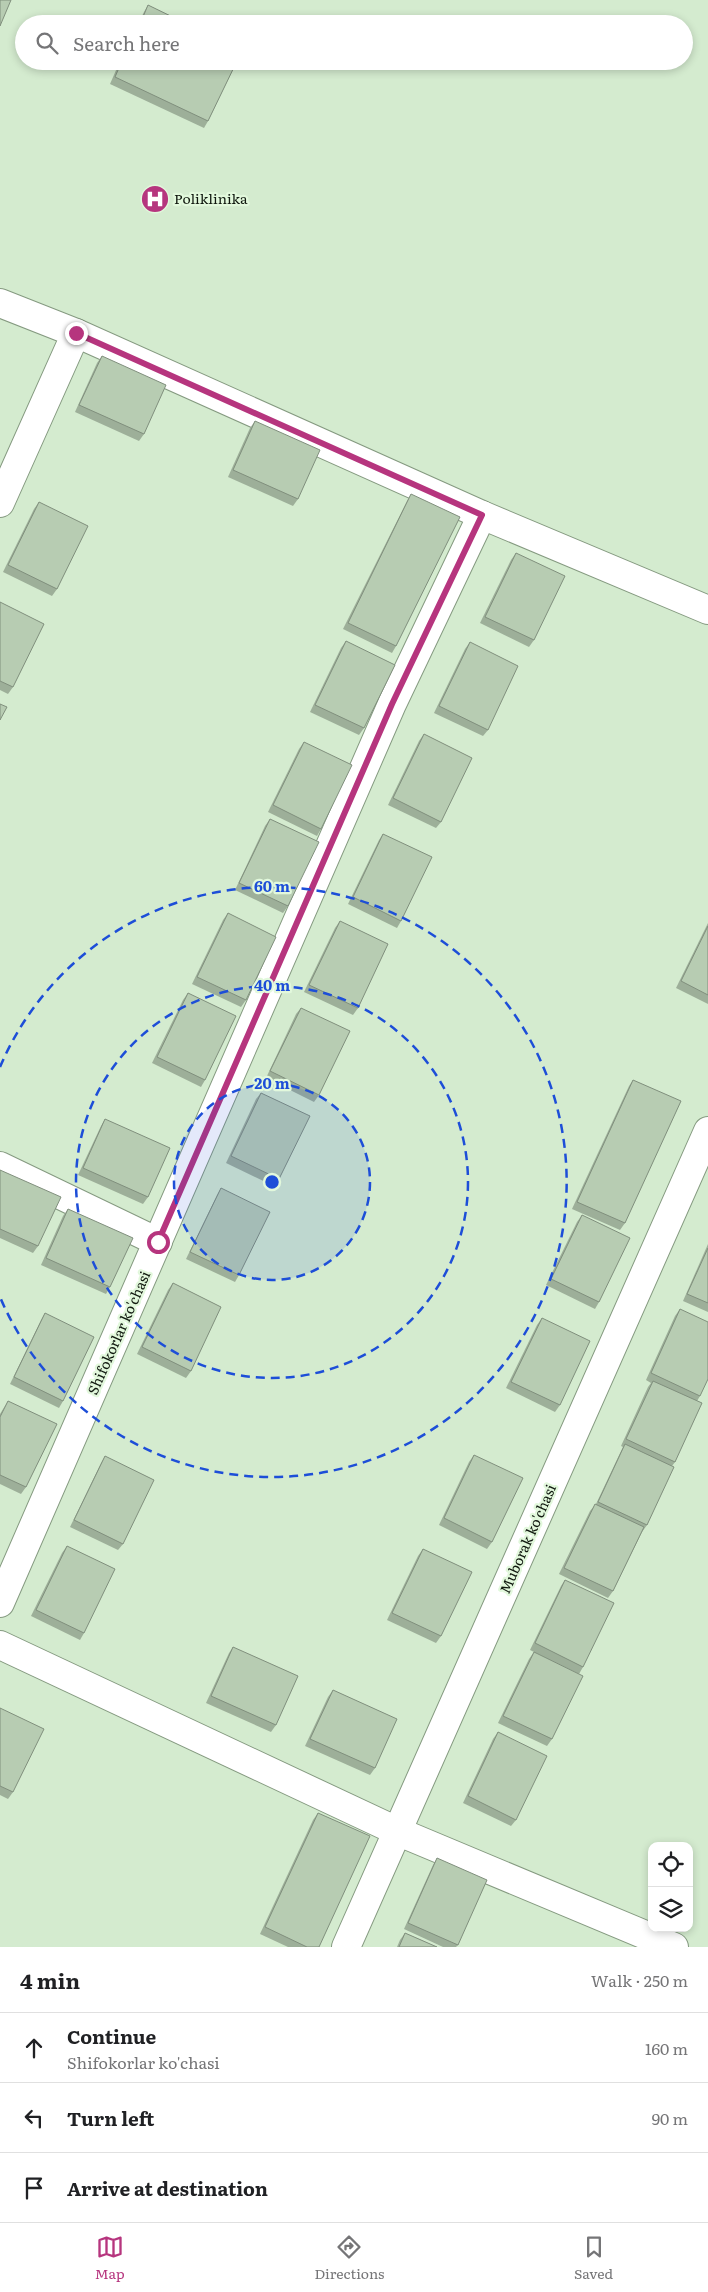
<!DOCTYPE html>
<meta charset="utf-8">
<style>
:root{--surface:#fff;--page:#f2f2f2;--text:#202124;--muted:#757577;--line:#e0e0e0;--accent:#b6357e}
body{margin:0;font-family:Literata,serif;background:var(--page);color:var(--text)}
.controls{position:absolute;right:15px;bottom:15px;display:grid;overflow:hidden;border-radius:10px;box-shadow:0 2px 8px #0003}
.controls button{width:45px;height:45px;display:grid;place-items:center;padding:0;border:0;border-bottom:1px solid var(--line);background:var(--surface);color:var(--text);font:25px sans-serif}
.stop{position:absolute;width:15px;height:15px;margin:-11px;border:4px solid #b6357e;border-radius:50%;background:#fff}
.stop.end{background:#b6357e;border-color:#fff;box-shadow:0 1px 5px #0008}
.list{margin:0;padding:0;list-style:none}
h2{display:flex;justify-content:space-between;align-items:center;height:65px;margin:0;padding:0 20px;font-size:21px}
h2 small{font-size:16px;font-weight:400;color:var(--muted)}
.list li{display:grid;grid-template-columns:32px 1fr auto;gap:15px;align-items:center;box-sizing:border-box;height:70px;padding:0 20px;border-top:1px solid var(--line)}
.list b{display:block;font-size:19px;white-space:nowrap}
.list p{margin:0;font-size:16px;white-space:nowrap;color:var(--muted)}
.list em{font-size:16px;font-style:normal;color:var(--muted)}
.icon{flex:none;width:28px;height:28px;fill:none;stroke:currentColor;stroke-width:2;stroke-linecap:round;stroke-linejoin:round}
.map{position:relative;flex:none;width:708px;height:1947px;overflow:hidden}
.search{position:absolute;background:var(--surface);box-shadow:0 2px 8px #0003;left:15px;right:15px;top:15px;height:55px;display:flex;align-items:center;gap:12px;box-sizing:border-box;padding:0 18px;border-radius:28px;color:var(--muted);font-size:19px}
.sheet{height:275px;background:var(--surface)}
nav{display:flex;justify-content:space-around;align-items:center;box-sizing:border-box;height:70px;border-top:1px solid var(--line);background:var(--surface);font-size:14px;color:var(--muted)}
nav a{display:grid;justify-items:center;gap:2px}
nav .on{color:var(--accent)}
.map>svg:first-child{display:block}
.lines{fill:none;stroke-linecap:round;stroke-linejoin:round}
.minor-casing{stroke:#859a80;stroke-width:30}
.minor{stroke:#fff;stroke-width:28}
.wall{fill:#9daf99}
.building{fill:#b7ccb2;stroke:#808f7d}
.route{stroke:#b6357e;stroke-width:6}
.ring{fill:none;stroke:#1d4ed8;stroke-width:2.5;stroke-dasharray:9 6}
.labels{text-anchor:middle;stroke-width:4.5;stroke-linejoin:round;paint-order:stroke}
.poi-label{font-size:14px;fill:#10180f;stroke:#e2f8dc;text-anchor:start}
.street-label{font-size:14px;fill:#10180f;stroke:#e2f8dc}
.centre{fill:#1d4ed8;stroke:#e2f8dc;stroke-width:2.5}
.ring-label{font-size:15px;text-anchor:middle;font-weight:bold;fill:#1d4ed8;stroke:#e2f8dc;stroke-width:4.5;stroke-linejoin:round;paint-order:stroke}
</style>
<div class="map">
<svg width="708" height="1947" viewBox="0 0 708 1947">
<rect width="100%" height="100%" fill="#d4ebcf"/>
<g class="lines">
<defs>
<g id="minor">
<polyline points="0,303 76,333 482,515 708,610"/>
<polyline points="0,503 76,333"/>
<polyline points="0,1166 158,1242"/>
<polyline points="0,1603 392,704 482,515"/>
<polyline points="0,1645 399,1832 674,1947"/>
<polyline points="346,1947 708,1131"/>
</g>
</defs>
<use href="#minor" class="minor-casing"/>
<use href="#minor" class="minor"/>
</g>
<g class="wall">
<polygon points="148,5 187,24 138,24 144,12"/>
<polygon points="120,61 237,61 208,121 204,128 110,84"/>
<polygon points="102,356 144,434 139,441 75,412 97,363"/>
<polygon points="255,421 298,499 293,506 228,477 250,428"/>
<polygon points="411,494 396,646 392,653 343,629 407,501"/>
<polygon points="39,502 57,589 52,596 3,572 34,509"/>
<polygon points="516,553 534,640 529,647 480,623 511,560"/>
<polygon points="0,602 13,687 8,694 0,690"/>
<polygon points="346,641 364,728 359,735 310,712 341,648"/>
<polygon points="470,642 488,730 483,736 434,713 465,649"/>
<polygon points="424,734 441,822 436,828 388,805 419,741"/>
<polygon points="304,742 321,829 317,836 268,812 299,749"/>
<polygon points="270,819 288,906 283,913 235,890 265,826"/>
<polygon points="383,834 401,921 397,928 348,904 379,840"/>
<polygon points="228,913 246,1000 241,1007 192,984 223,920"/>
<polygon points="340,921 358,1008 353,1015 304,992 335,928"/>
<polygon points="708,923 708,1004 676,988"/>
<polygon points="188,993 205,1080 201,1087 152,1063 183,1000"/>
<polygon points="301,1008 319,1095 314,1102 266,1078 296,1014"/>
<polygon points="633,1080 625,1223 620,1230 572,1209 629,1086"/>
<polygon points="261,1093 279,1179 274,1186 226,1163 256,1099"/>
<polygon points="105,1119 148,1197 143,1204 78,1175 101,1126"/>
<polygon points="0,1170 38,1246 33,1253 0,1238"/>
<polygon points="221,1188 239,1275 235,1282 186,1259 217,1195"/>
<polygon points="68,1209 110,1287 106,1294 41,1265 63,1216"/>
<polygon points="582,1215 599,1302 595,1309 546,1285 577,1222"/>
<polygon points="708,1244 708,1312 683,1301"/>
<polygon points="173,1283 191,1371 186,1378 137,1354 168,1290"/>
<polygon points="680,1309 700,1396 697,1401 675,1462 672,1466 647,1525 642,1532 613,1591 608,1598 559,1574 590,1511 596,1504 621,1451 623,1447 621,1446 648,1387 651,1383 646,1380 675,1316"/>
<polygon points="45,1313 63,1401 59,1408 10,1384 41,1320"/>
<polygon points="542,1318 560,1405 555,1412 506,1388 537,1325"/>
<polygon points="8,1401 26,1487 21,1494 0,1484 0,1414"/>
<polygon points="474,1455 492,1542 487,1549 439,1525 469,1462"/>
<polygon points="105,1456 123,1544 118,1550 70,1527 101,1463"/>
<polygon points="67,1546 84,1633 80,1640 31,1616 62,1553"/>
<polygon points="423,1549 441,1636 436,1643 387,1620 418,1556"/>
<polygon points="565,1580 583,1667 579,1674 536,1653 552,1739 547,1746 498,1723 529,1659 534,1652 530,1650 561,1586"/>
<polygon points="233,1647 276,1725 271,1732 206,1703 229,1653"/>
<polygon points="333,1690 375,1768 370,1775 305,1746 328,1697"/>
<polygon points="0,1708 13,1792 8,1799 0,1795"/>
<polygon points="498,1732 516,1820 511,1826 463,1803 493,1739"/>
<polygon points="318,1813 319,1947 288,1947 260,1934 313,1820"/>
<polygon points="437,1858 458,1945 456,1947 443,1947 404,1929 433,1865"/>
<polygon points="405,1933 437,1947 397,1947 400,1940"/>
</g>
<g class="building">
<polygon points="0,0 11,0 0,26"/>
<polygon points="148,5 187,24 140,24"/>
<polygon points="122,61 237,61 208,121 115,77"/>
<polygon points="102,356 166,385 144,434 79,405"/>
<polygon points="255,421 320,450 298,499 233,470"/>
<polygon points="411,494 460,517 396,646 348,623"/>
<polygon points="39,502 88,526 57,589 8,565"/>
<polygon points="516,553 565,576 534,640 485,617"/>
<polygon points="0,602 44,624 13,687 0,681"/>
<polygon points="346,641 395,665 364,728 315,705"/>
<polygon points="470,642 518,666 488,730 439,706"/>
<polygon points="0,704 7,707 0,720"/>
<polygon points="424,734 472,758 441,822 393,798"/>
<polygon points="304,742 352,765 321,829 273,805"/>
<polygon points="270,819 319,842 288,906 239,883"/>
<polygon points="383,834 432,857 401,921 353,897"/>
<polygon points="228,913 276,937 246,1000 197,977"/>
<polygon points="340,921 388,944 358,1008 309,985"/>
<polygon points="708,926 708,995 681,981"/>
<polygon points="188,993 236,1016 205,1080 157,1057"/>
<polygon points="301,1008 350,1031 319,1095 270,1071"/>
<polygon points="633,1080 681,1101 625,1223 577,1202"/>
<polygon points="261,1093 310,1116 279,1179 231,1156"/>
<polygon points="105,1119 170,1148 148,1197 83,1168"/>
<polygon points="0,1170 61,1197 38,1246 0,1229"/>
<polygon points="221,1188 270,1212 239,1275 190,1252"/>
<polygon points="68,1209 133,1238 110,1287 46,1258"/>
<polygon points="582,1215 630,1238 599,1302 551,1279"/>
<polygon points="708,1248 708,1303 687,1294"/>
<polygon points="173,1283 221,1307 191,1371 142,1347"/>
<polygon points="680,1309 708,1322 708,1379 700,1396 651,1373"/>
<polygon points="45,1313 94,1337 63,1401 14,1377"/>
<polygon points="542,1318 590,1341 560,1405 511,1382"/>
<polygon points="653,1381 702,1403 675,1462 626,1439"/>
<polygon points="8,1401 57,1424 26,1487 0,1475 0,1417"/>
<polygon points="625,1444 674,1467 647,1525 598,1502"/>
<polygon points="474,1455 523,1478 492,1542 444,1518"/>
<polygon points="105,1456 154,1480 123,1544 74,1520"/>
<polygon points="595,1504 644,1527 613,1591 564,1568"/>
<polygon points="67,1546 115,1569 84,1633 36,1610"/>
<polygon points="423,1549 472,1572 441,1636 392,1613"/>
<polygon points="565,1580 614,1603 583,1667 535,1643"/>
<polygon points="233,1647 298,1676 276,1725 211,1696"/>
<polygon points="534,1652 583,1676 552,1739 503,1716"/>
<polygon points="333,1690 397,1719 375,1768 310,1739"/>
<polygon points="0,1708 44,1729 13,1792 0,1786"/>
<polygon points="498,1732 547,1756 516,1820 468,1796"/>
<polygon points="318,1813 370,1836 319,1947 307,1947 265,1927"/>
<polygon points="437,1858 487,1880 458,1945 408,1923"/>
<polygon points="405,1933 437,1947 399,1947"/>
</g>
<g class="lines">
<polyline class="route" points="76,333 482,515 392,704 158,1242"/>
</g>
<circle cx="272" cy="1182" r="98" fill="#1d4ed8" fill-opacity=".12"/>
<g class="ring">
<circle cx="272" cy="1182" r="98"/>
<circle cx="272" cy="1182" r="196"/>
<path d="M0 1067A295 295 0 1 1 0 1297"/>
</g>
<defs>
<symbol id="hospital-disc" viewBox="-11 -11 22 22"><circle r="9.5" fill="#b6357e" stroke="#e2f8dc"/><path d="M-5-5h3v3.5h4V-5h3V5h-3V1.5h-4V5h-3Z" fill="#fff"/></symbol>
</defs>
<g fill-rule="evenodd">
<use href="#hospital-disc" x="139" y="183" width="32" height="32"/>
</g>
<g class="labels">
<g class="poi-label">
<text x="174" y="204">Poliklinika</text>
</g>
<g class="street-label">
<text transform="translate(119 1333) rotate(-66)" y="5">Shifokorlar ko'chasi</text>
<text transform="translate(528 1539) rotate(-66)" y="5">Muborak ko'chasi</text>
</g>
</g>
<circle cx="272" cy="1182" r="8" class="centre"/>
<g class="ring-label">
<text x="272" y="892">60 m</text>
<text x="272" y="991">40 m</text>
<text x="272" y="1089">20 m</text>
</g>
</svg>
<div class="controls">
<button><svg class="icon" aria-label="locate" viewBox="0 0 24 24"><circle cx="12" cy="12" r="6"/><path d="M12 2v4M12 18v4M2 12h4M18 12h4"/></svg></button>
<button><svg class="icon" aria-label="layers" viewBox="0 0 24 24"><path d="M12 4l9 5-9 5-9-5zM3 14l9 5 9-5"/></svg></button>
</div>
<div class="stop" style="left:158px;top:1242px"></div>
<div class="stop end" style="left:76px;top:333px"></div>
<div class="search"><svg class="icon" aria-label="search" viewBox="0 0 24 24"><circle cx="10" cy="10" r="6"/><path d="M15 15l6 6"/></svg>Search here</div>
</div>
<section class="sheet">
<h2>4 min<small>Walk · 250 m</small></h2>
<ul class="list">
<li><svg class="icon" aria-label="ahead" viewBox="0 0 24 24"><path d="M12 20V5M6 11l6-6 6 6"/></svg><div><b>Continue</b><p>Shifokorlar ko'chasi</p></div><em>160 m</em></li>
<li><svg class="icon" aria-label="left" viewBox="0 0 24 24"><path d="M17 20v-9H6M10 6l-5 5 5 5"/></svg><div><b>Turn left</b></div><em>90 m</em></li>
<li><svg class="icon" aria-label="arrive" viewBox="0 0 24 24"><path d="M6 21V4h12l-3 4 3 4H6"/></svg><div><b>Arrive at destination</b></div></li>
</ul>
</section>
<nav>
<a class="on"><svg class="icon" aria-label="map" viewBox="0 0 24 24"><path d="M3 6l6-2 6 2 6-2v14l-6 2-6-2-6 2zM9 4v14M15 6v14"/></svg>Map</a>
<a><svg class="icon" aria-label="directions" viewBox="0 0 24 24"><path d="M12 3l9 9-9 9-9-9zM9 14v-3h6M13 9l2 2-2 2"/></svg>Directions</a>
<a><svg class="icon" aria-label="saved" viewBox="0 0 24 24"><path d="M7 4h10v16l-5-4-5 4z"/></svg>Saved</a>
</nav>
